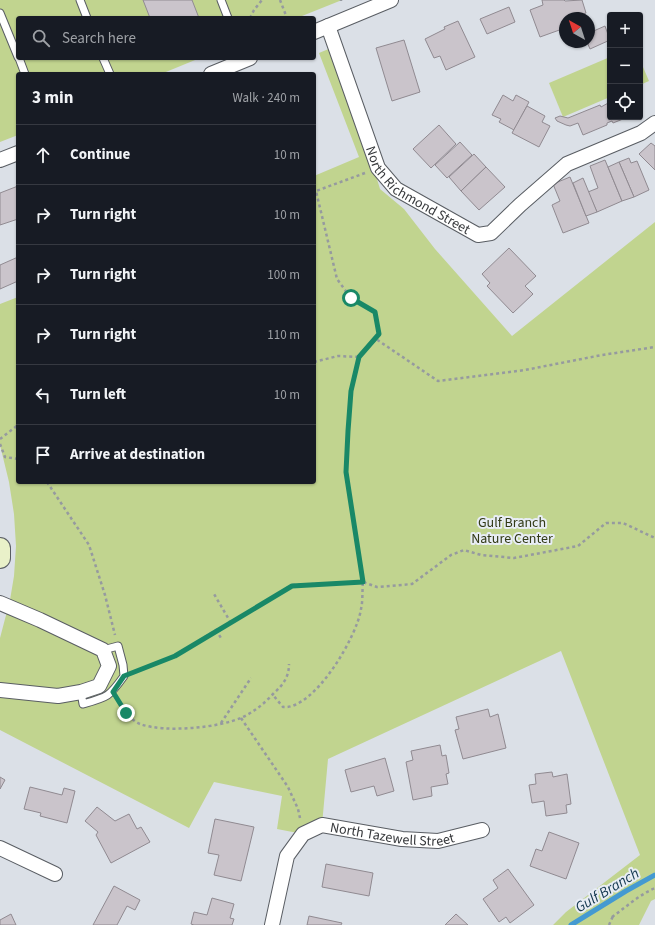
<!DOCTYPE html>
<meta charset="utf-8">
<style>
:root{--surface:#171b24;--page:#20242c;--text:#f1f3f6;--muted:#9ea1a6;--line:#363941}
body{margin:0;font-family:"Source Sans 3",sans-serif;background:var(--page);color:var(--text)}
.controls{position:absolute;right:12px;top:12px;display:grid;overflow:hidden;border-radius:4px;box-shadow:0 1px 3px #0004}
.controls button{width:36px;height:36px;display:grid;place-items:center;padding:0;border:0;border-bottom:1px solid var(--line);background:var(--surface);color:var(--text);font:20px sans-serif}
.compass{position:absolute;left:559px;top:12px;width:36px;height:36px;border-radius:50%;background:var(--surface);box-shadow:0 1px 3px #0004;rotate:321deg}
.stop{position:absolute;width:12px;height:12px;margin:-9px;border:3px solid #198867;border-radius:50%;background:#fff}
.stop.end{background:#198867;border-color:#fff;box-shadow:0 1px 4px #0008}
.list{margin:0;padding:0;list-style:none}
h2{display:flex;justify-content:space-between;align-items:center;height:52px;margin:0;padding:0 16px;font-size:17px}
h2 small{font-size:13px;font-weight:400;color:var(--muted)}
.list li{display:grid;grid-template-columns:26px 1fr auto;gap:12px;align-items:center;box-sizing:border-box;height:60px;padding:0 16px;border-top:1px solid var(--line)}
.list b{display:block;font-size:15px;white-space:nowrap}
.list em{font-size:13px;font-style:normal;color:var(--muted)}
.icon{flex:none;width:22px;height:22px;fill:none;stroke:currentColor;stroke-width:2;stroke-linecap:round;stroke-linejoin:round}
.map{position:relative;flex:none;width:655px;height:925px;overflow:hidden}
.search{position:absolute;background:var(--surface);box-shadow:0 1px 3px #0004;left:16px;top:16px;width:300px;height:44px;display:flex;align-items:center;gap:10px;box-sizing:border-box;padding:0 14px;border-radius:4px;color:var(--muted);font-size:15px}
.panel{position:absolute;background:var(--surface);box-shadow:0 1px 3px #0004;left:16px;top:72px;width:300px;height:412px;border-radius:4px}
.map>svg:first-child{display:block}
.green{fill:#c1d48f}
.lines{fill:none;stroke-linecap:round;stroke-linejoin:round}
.stream{stroke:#449ad1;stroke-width:5}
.building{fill:#cac4cb;stroke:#908a91}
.lane-casing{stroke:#595d63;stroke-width:9}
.street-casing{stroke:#595d63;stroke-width:16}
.secondary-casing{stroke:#595d63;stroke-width:22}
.path{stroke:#969a9f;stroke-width:2.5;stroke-dasharray:3 3;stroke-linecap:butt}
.lane{stroke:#fff;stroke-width:7}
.street{stroke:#fff;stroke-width:14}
.secondary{stroke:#e9f1c9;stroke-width:20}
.route{stroke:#198867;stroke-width:5}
.labels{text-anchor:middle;stroke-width:4;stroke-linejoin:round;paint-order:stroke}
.street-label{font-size:14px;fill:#36383b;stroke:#e8edf5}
.park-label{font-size:14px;fill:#323a16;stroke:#e8edf5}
.water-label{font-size:15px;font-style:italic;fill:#14384f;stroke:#e8edf5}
</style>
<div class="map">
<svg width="655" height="925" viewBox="0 0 655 925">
<rect width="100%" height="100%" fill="#dbe0e7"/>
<g class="green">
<polygon points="0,0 342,0 297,18 18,18 18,58 200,58 161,74 18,74 18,135 0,142"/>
<polygon points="331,48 369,153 380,189 404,209 435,249 512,336 655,222 655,899 651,901 639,925 553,925 566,912 640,855 561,651 328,759 322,825 303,834 277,829 282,796 214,782 189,828 0,730 0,638 10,600 14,576 16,546 14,514 9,482 0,445 0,304 18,297 18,482 314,482 314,176 359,157 319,53"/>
<polygon points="610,57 610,97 563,117 549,83"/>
<polygon points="640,60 649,81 640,85"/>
</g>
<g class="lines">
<polyline class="stream" points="571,925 626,891 655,875"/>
</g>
<g class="building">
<polygon points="143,0 192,0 199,18 150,18"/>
<polygon points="542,0 564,0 565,1 582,0 586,13 572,18 565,18 565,28 540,37 530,10 543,5"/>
<polygon points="509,7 515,22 487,34 480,19"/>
<polygon points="458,21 475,57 446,70 440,56 434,58 425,39 445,29 444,27"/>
<polygon points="605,26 610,40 590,49 587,42 589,42 589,33"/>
<polygon points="404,40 420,92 392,101 376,48"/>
<polygon points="503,95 513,101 516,95 529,102 514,130 499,122 501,119 492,115"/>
<polygon points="610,102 610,117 628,117 613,123 612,121 607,123 607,125 583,135 578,123 570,126 566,125 557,121 555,118 560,116 568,118 600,105 601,107"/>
<polygon points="527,106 545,116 542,122 550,126 539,147 512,133"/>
<polygon points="439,125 456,144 431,168 413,149"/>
<polygon points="460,142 472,155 447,178 435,165"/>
<polygon points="651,143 655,146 655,170 639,154"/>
<polygon points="474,154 486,167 461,191 449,177"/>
<polygon points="629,158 631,163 637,161 649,190 634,197 619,162"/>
<polygon points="605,160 622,201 597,212 588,192 598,188 590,166"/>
<polygon points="619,162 634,197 622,201 608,167"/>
<polygon points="486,167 505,187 479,210 461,191"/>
<polygon points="570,177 589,223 563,233 552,205 560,201 553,184"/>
<polygon points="583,178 597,212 586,216 573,183"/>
<polygon points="18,186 18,219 0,225 0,193"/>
<polygon points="509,248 536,276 525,286 533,294 513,313 487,286 490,283 482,274"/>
<polygon points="18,257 18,281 0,289 0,265"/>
<polygon points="488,709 490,717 498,714 506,748 463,759 455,730 459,729 456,717"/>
<polygon points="440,745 442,756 446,755 449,773 446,774 448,784 431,787 432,796 413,800 406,762 413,760 411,751"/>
<polygon points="385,758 394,791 377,796 374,786 351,792 345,770"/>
<polygon points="552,772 553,777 567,774 571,804 566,805 567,813 546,816 544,801 532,803 529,785 536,784 535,774"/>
<polygon points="0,777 5,780 0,789"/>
<polygon points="30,787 62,795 64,788 75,791 67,823 40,816 41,813 24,809"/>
<polygon points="97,807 115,821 129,814 137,829 141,827 150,842 111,863 96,835 98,832 85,821"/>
<polygon points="215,819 254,827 241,881 214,875 219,855 208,853"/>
<polygon points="549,832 579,843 566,879 530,866 536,849 542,851"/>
<polygon points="326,864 373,873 369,896 322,887"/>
<polygon points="508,869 534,905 510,923 506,917 499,922 483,899 498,888 493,880"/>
<polygon points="114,886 140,900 135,910 127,906 117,925 93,925"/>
<polygon points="212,898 234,904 230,918 234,919 232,925 194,925 191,924 194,912 207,915"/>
<polygon points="11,914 16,925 0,925 0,920"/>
<polygon points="456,914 468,925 445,925"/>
<polygon points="309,916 342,923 341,925 307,925"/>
</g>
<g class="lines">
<defs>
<g id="lane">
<polyline points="80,0 87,18"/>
<polyline points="221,0 228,18"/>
<polyline points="0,13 18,57"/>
<polyline points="19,58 25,74"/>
<polyline points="103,58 110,74"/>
<path d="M81,692L83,704C108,697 109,697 124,676L123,665L118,646L103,650"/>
</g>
<g id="street">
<path id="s1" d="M328,26L378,168L396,189L478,235L491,233L520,205L567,164L641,133L655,123"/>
<polyline points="314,32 391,0"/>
<polyline points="211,74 250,58"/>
<polyline points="0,160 18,153"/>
<polyline points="0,603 40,620 103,650 109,666 99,686 81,692 58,696 0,690"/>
<polyline points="0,848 55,874"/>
<path id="s2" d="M272,925L287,856L303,834L322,825L402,839L438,841L482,830"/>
</g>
<polyline id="secondary" points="0,548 0,558"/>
</defs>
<use href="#lane" class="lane-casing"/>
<use href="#street" class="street-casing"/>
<use href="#secondary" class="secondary-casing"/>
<g class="path">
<polyline points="280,0 287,18"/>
<polyline points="341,0 341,1"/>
<polyline points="250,18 254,10 262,0"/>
<polyline points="365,173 316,191 337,279 351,298 375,312 379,334 376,339"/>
<polyline points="359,357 351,391 346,472 363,582 377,587 412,584 451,555 464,550 481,555 514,558 578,546 606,523 623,523 655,538"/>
<polyline points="314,362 338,356 359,357 376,339 438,381 525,370 602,355 655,347"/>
<polyline points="0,439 18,425"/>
<polyline points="0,444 5,457 18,459"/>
<polyline points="47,482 89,545 105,595 115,635"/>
<path d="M231,623L292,585L363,582C362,591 363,601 361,609C357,637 314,710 283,707L273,695"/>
<polyline points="216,630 221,638 223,637"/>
<polyline points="135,671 175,656 216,630 231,623 214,594"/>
<path d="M118,700C124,709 130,720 140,724C165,733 219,728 243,717C255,711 265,703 274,693C283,685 289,677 289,664"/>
<polyline points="241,718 288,787 298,809 300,818"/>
<polyline points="221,723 251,678"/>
<path d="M612,917C626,907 639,895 655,888"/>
<polyline points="609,925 613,916"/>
</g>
<use href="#lane" class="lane"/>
<use href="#street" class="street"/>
<use href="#secondary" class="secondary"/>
</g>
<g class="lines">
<polyline class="route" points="126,713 113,692 124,676 175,656 292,586 363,582 346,472 348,431 351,391 359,357 379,334 375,312 351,298"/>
</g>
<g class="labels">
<g class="street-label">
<text dy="5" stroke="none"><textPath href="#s1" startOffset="195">North Richmond Street</textPath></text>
<text dy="5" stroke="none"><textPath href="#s2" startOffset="190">North Tazewell Street</textPath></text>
</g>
<g class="park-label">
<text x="512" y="527">Gulf Branch<tspan x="512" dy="16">Nature Center</tspan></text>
</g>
<g class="water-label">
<text transform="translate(607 890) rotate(-31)" y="5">Gulf Branch</text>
</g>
</g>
</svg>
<div class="controls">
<button>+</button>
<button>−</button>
<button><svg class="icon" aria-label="locate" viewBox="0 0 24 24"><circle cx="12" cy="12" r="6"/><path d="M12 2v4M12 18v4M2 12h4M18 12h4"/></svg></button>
</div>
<svg class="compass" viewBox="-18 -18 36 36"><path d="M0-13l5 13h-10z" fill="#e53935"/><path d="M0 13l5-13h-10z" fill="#9ea1a6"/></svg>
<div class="stop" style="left:351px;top:298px"></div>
<div class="stop end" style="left:126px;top:713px"></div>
<div class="search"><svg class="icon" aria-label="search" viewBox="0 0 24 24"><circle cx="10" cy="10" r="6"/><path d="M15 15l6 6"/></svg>Search here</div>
<section class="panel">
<h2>3 min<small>Walk · 240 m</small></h2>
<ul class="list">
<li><svg class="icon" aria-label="ahead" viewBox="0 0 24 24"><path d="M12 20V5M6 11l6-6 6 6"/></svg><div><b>Continue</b></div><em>10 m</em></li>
<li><svg class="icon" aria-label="right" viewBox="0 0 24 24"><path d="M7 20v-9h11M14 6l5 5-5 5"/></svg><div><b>Turn right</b></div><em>10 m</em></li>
<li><svg class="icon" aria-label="right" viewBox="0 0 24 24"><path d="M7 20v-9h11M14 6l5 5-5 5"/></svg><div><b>Turn right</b></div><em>100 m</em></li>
<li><svg class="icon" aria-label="right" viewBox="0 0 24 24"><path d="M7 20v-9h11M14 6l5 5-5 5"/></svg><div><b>Turn right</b></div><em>110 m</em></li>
<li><svg class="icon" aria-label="left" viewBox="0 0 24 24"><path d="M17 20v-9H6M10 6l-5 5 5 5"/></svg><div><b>Turn left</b></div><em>10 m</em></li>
<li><svg class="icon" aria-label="arrive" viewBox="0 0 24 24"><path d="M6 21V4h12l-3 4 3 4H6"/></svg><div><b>Arrive at destination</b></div></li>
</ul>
</section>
</div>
